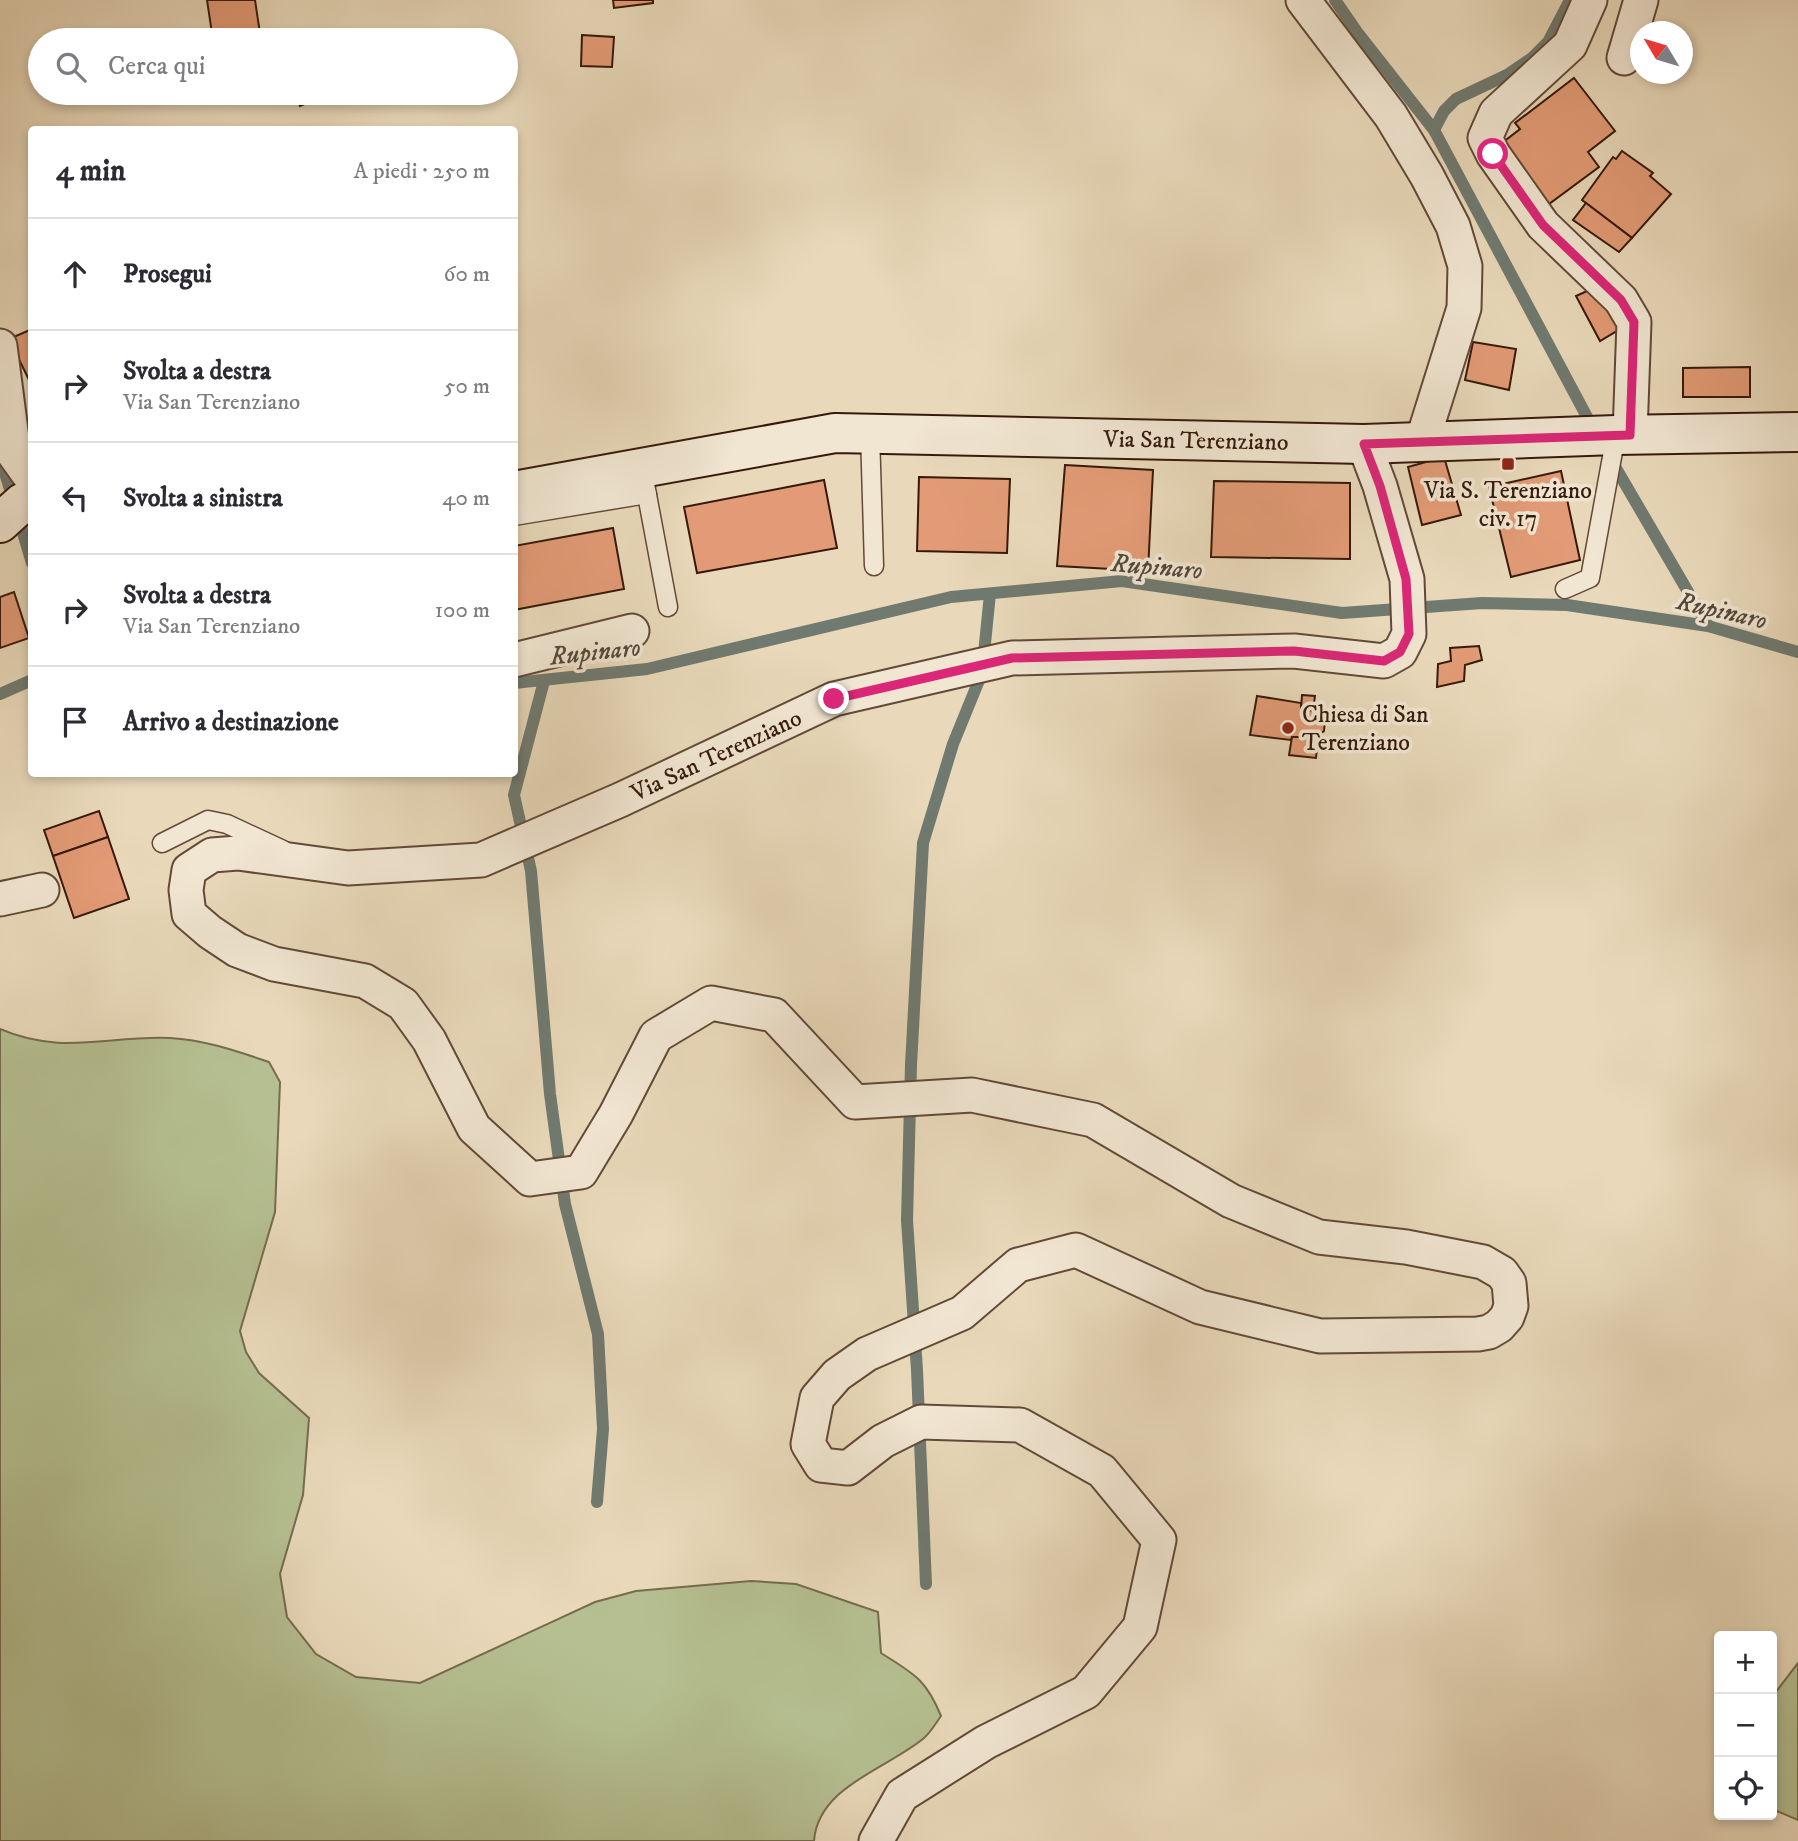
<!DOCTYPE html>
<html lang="it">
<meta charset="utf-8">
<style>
:root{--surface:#fff;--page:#f2f2f3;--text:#2b2b33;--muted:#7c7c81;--line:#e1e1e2}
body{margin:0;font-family:"IM FELL DW Pica",serif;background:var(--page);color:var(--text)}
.controls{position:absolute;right:21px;bottom:21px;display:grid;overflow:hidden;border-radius:7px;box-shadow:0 4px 10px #0003}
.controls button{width:63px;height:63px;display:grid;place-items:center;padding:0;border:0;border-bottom:2px solid var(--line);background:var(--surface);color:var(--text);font:35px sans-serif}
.compass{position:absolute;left:1630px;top:21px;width:63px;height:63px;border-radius:50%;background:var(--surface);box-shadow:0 4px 10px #0003;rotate:308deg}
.stop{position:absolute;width:21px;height:21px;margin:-16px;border:5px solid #db2777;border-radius:50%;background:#fff}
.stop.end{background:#db2777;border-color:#fff;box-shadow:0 2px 7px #0008}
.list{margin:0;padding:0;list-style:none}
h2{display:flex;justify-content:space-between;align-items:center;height:91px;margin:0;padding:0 28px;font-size:30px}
h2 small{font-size:23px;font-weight:400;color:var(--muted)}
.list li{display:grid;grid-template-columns:46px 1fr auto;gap:21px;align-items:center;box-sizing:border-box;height:112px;padding:0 28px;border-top:2px solid var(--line)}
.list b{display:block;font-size:26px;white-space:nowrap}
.list p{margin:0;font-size:23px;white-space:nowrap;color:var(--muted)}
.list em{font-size:23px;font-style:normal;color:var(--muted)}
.icon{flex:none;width:38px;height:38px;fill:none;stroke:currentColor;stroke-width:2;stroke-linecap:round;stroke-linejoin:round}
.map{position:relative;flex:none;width:1798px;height:1841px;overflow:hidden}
.search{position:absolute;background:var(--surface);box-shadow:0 4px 10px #0003;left:28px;top:28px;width:490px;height:77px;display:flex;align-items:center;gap:18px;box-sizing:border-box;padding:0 24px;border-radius:38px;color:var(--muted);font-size:26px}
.panel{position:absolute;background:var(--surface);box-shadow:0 4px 10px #0003;left:28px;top:126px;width:490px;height:651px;border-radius:7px}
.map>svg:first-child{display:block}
.green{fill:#b5bf91;stroke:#766c4e;stroke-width:2}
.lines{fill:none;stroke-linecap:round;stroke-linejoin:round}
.stream{stroke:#707a70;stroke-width:12}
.building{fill:#e29b76;stroke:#36190b;stroke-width:2}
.lane-casing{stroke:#634937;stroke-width:21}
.street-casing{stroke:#634937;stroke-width:37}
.secondary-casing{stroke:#36190b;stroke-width:42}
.lane{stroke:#f1e6d2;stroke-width:18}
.street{stroke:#f1e6d2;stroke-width:33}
.secondary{stroke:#f1e6d2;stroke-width:38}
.route{stroke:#db2777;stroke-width:9}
.poi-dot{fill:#8f2418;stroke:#f1e6d2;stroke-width:2.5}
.labels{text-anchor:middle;stroke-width:7;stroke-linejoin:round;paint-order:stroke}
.street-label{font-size:24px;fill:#36190b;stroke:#f1e6d2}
.poi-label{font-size:24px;fill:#36190b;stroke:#f1e6d2}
.water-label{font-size:26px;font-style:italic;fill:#53493d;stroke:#f1e6d2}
</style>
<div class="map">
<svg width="1798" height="1841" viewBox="0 0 1798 1841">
<rect width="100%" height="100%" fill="#e9d9ba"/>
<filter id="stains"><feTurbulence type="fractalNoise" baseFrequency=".00286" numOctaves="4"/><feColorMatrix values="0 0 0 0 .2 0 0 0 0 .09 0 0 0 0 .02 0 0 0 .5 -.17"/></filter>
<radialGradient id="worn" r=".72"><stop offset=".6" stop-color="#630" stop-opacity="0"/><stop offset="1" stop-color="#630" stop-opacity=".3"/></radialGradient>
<g class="green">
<path d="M0,1029C62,1056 109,1035 170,1038C205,1040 236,1051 269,1062L280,1082L275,1212L240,1331L246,1352L259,1373L309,1418L303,1495L280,1574L287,1617L316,1654L356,1677L420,1683L595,1602L636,1591L751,1581L796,1584L878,1612L881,1653C914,1674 926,1679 941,1716C936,1723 931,1732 924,1738C889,1768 818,1786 814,1841H0Z"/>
<polygon points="1798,1663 1798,1820 1772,1809 1772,1697"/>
</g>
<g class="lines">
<g class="stream">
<polyline points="1335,0 1357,32 1434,130 1594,430"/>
<polyline points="1434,130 1444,111 1456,99 1507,75 1532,58 1548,42 1570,0"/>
<polyline points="0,456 32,563"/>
<polyline points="1610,458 1708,626"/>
<polyline points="544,681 514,795 531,871 550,1094 565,1204 598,1334 603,1429 597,1502"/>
<polyline points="514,683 647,669 951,597 1122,581 1342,613 1482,603 1567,605 1708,626 1798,652"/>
<polyline points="0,694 32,680"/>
<polyline points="926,1584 917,1370 907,1220 911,1065 923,843 953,744 982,673 990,594"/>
</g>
</g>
<g class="building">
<polygon points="207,0 255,0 261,40 213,40"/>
<polygon points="613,0 653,0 653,3 614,8"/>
<polygon points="582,35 614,37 612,67 581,66"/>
<polygon points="1574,78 1615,131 1588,152 1599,167 1549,204 1502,143 1520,129 1515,123"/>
<polygon points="294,93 331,93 300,106"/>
<polygon points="1622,151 1653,173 1650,176 1671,194 1632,238 1582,200 1613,157 1616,159"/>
<polygon points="1586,203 1632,238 1619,252 1573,220"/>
<polygon points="1598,286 1620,329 1600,341 1576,296"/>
<polygon points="32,329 32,386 9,339"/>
<polygon points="1473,342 1516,349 1509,390 1465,380"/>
<polygon points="1750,367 1750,397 1683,397 1683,368"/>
<polygon points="1444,457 1461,515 1422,525 1408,467"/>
<polygon points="1065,465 1153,470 1148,571 1057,566"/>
<polygon points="1561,471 1580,560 1511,577 1489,487"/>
<polygon points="919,477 1010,479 1007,553 917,551"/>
<polygon points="824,480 837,548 697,573 684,507"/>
<polygon points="1214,481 1350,483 1350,559 1211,557"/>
<polygon points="613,528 624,589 514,610 514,546"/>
<polygon points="14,592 29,638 0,648 0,597"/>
<polygon points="1479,646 1482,660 1465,665 1464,681 1437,687 1438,664 1451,661 1450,648"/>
<polygon points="1302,695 1315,696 1313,711 1301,709"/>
<polygon points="1257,696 1301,703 1301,709 1321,712 1325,720 1324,731 1313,739 1292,737 1291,740 1250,735"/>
<polygon points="1292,737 1318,737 1316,758 1289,755"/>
<polygon points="99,811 108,837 53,856 44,830"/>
<polygon points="108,837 129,899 74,918 53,856"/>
</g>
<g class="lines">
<defs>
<g id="lane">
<polyline points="870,433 874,566"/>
<polyline points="642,468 668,607"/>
<polyline points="514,516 647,494"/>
<polyline points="1565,589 1590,578 1616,435"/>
<polyline points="162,843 208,820 227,824 283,850"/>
</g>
<g id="street">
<polyline points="1303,0 1391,116 1427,176 1453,226 1465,266 1464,308 1422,442"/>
<polyline points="1590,0 1570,45 1496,113 1485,138 1493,154 1543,225 1621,300 1634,322 1630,434"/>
<polyline points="1624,58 1641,0"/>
<polyline points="0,346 14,454 32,479"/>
<polyline points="514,660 632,631"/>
<polyline points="0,899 42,890"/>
<polyline points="876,1841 902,1795 986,1742 1086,1692 1140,1627 1159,1540 1102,1471 1020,1425 921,1422 883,1441 848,1468 821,1465 808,1444 817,1398 837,1375 867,1354 962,1313 1018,1265 1076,1250 1200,1307 1320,1336 1478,1334 1489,1332 1499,1326 1507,1317 1511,1306 1509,1283 1502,1273 1483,1262 1406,1247 1319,1237 1231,1201 1093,1120 972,1095 855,1102 774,1015 711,1003 656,1036 616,1114 581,1172 530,1179 474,1128 429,1040 403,1004 365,981 274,964 237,950 210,932 189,914 186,890 189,870 212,855 238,853 348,868 481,860 620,800 834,699 1012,658 1294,651 1384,661 1400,652 1409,634 1407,579 1380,486 1364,444"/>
</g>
<g id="secondary">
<polyline points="514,491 835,433 1364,444 1616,435 1798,432"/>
<polyline points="0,523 22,503 32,498"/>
</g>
</defs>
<use href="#lane" class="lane-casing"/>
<use href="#street" class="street-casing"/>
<use href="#secondary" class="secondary-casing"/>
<use href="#lane" class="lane"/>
<use href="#street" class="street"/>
<use href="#secondary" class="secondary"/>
</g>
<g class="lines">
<polyline class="route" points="834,699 1012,658 1294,651 1384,661 1400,652 1409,634 1406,579 1380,486 1364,444 1630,435 1634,322 1621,300 1543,225 1493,154"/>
</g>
<g class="poi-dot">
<rect x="1501" y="457" width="14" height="14" rx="3.5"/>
<circle cx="1288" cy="728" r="7"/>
</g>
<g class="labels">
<g class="street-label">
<text transform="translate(1196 440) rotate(1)" y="8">Via San Terenziano</text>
<text transform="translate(716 755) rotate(-25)" y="8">Via San Terenziano</text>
</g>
<g class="poi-label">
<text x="1508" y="498">Via S. Terenziano<tspan x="1508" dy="28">civ. 17</tspan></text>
<text x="1302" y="722" text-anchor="start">Chiesa di San<tspan x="1302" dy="28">Terenziano</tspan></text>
</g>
<g class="water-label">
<text transform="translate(1157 566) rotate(5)" y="9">Rupinaro</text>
<text transform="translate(1722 610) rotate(13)" y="9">Rupinaro</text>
<text transform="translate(595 651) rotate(-6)" y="9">Rupinaro</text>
</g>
</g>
<rect width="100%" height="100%" filter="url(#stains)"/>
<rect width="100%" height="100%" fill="url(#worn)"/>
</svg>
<div class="controls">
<button>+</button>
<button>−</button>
<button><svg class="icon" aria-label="locate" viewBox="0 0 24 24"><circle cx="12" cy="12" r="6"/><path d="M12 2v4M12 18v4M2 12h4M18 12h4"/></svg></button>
</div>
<svg class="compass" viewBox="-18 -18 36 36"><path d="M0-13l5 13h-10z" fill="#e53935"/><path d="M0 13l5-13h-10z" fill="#7c7c81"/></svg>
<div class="stop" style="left:1493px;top:154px"></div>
<div class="stop end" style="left:834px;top:699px"></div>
<div class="search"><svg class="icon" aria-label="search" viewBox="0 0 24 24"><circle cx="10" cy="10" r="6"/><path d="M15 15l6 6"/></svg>Cerca qui</div>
<section class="panel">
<h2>4 min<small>A piedi · 250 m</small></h2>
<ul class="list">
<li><svg class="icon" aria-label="ahead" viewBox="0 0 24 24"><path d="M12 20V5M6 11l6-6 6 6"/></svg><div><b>Prosegui</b></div><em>60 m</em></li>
<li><svg class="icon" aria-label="right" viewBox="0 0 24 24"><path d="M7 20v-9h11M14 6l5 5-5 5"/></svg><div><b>Svolta a destra</b><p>Via San Terenziano</p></div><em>50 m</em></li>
<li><svg class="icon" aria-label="left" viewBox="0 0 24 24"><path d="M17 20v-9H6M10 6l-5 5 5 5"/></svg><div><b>Svolta a sinistra</b></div><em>40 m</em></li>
<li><svg class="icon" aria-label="right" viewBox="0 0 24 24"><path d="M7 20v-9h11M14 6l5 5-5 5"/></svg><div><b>Svolta a destra</b><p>Via San Terenziano</p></div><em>100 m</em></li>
<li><svg class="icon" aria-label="arrive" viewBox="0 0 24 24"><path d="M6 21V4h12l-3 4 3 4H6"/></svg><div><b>Arrivo a destinazione</b></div></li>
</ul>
</section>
</div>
